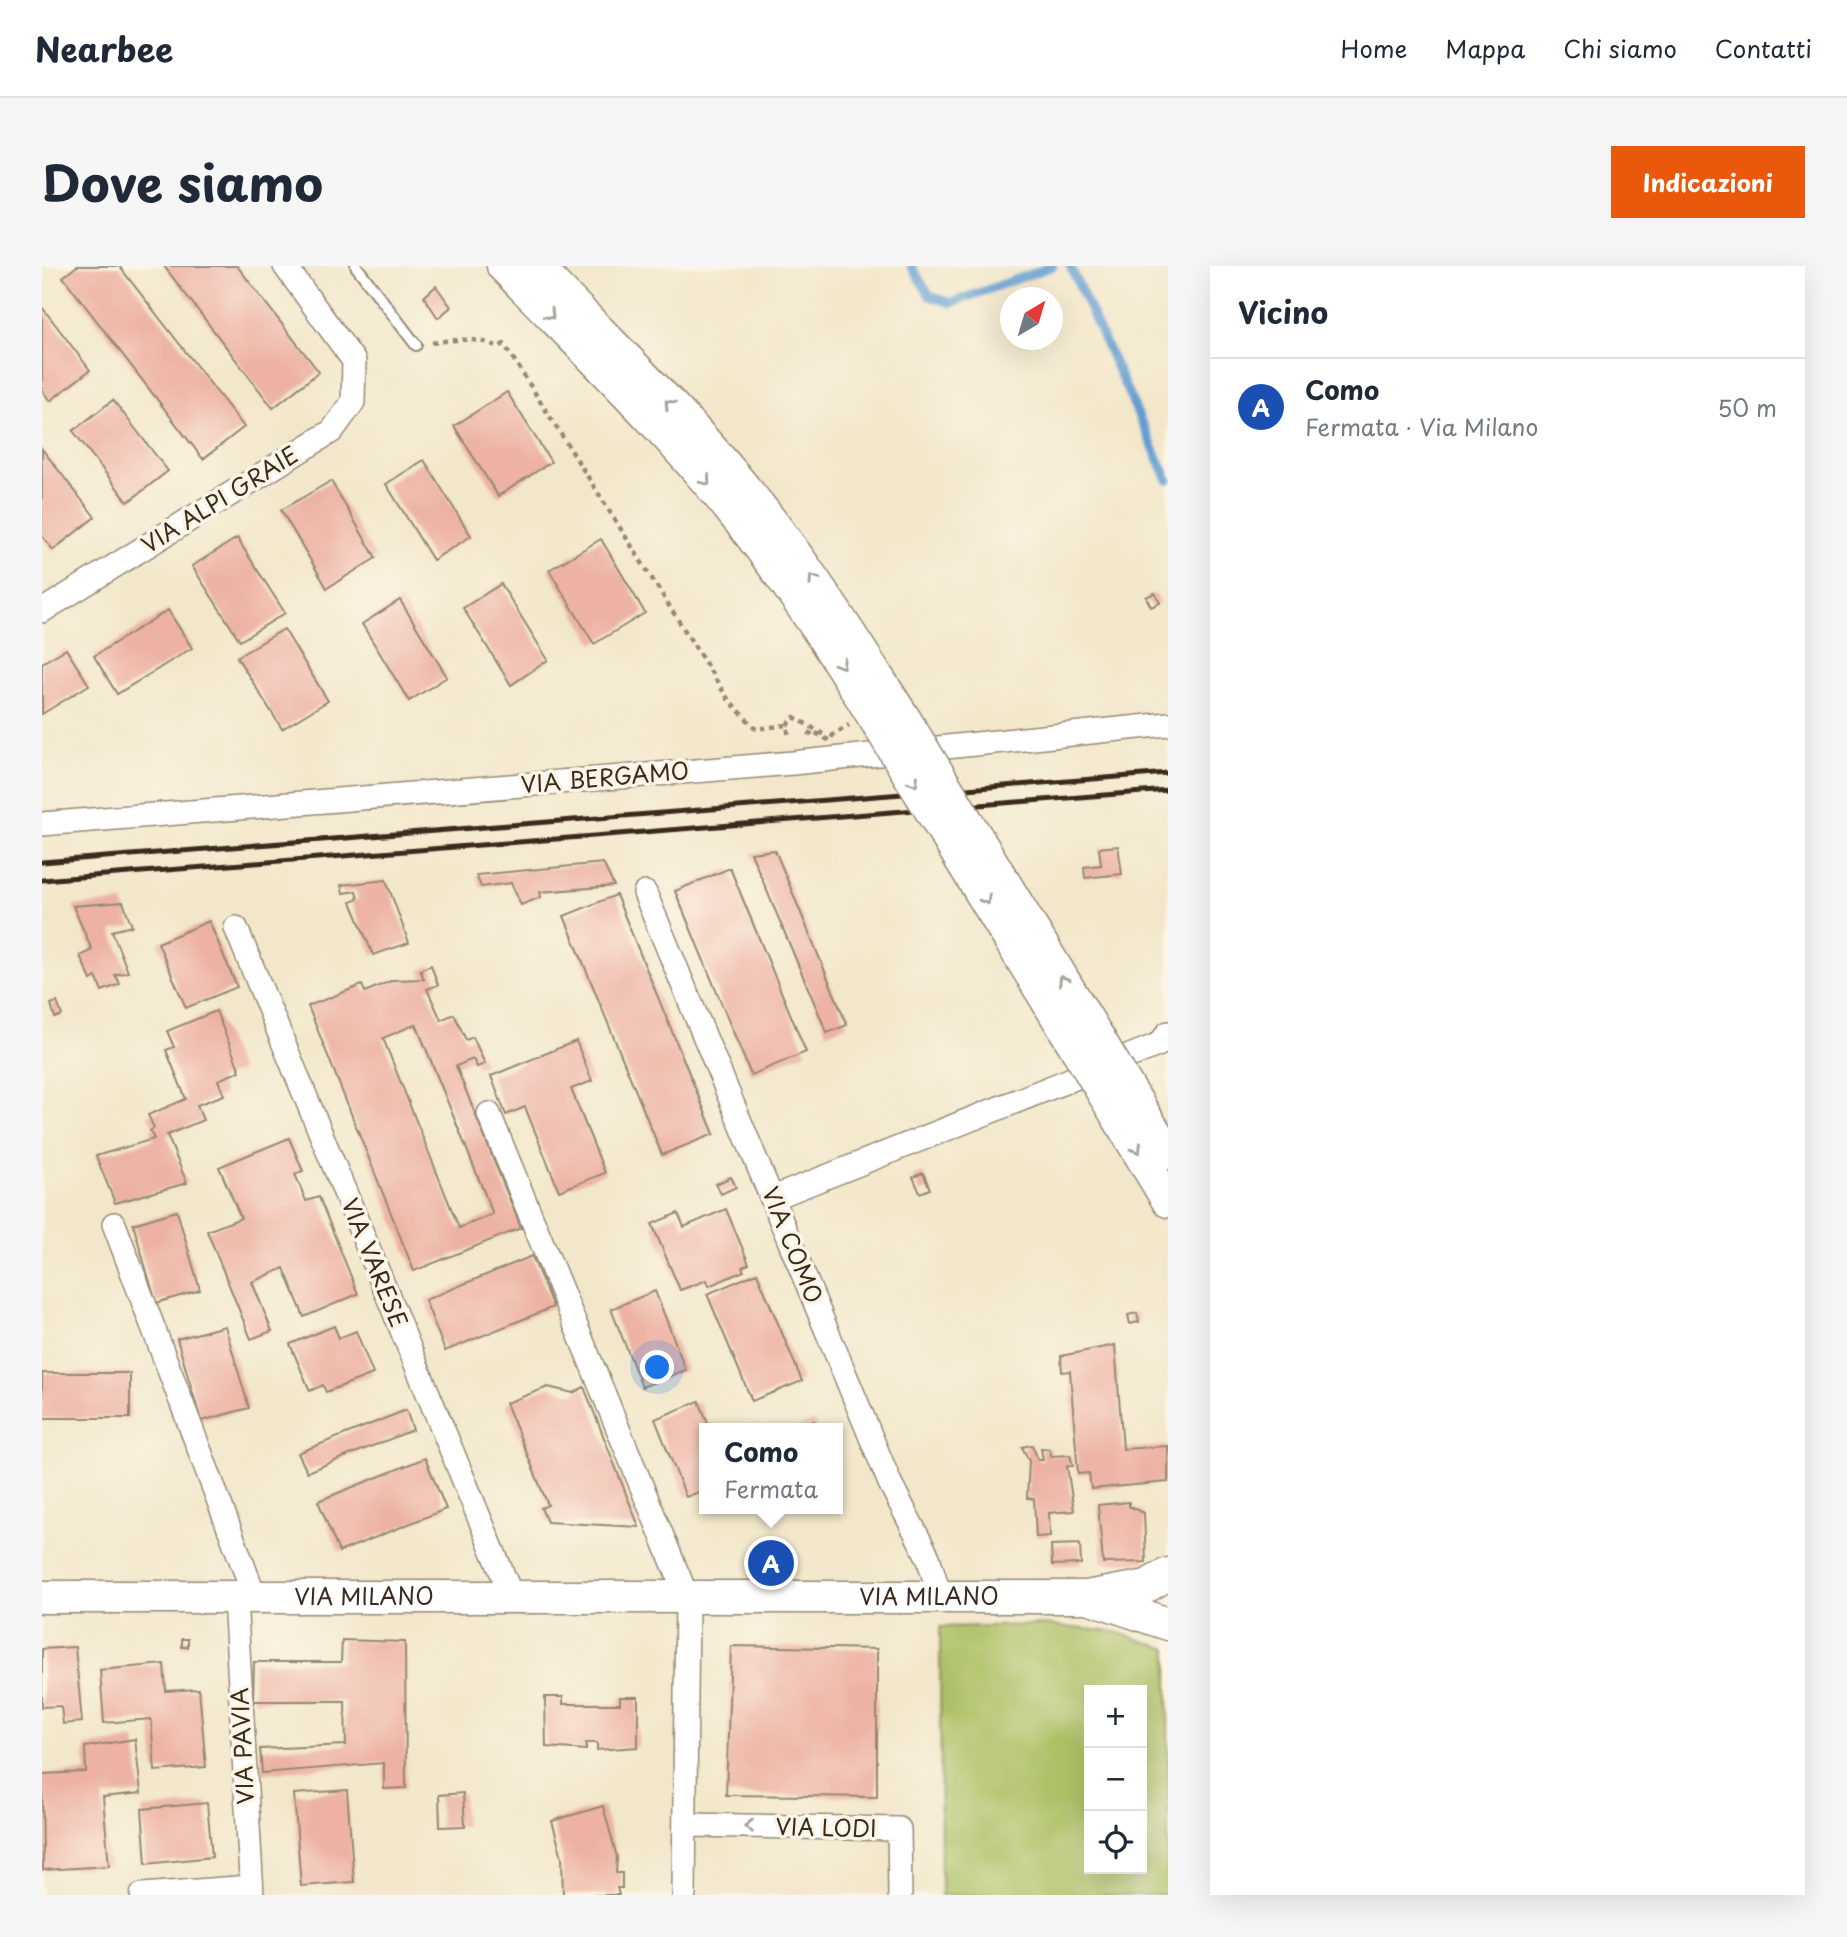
<!DOCTYPE html>
<html lang="it">
<meta charset="utf-8">
<style>
:root{--surface:#fff;--page:#f6f6f7;--text:#1f2937;--muted:#747a83;--line:#e0e1e3;--accent:#ea580c}
body{margin:0;font-family:"Playpen Sans",sans-serif;background:var(--page);color:var(--text)}
.controls{position:absolute;right:21px;bottom:21px;display:grid;overflow:hidden;border-radius:0px;box-shadow:0 7px 28px #0002}
.controls button{width:63px;height:63px;display:grid;place-items:center;padding:0;border:0;border-bottom:2px solid var(--line);background:var(--surface);color:var(--text);font:35px sans-serif}
.compass{position:absolute;left:958px;top:21px;width:63px;height:63px;border-radius:50%;background:var(--surface);box-shadow:0 7px 28px #0002;rotate:38deg}
.you{position:absolute;left:616px;top:1102px;width:24px;height:24px;margin:-18px;border:5px solid #fff;border-radius:50%;background:#1a73e8;box-shadow:0 0 0 10px #1a73e833}
.badge{display:grid;place-items:center;width:46px;height:46px;border-radius:50%;background:var(--accent);color:#fff;font-size:23px;font-weight:700}
.pin{position:absolute;translate:-50% -50%;border:4px solid #fff;box-shadow:0 2px 7px #0006}
.popup{position:absolute;left:657px;top:1157px;width:144px;height:91px;box-sizing:border-box;display:grid;place-content:center;border-radius:0px;background:var(--surface);filter:drop-shadow(0 2px 5px #0005);font-size:23px;white-space:nowrap;color:var(--muted)}
.popup b{font-size:26px;color:var(--text)}
.popup::after{content:'';position:absolute;left:50%;top:100%;margin-left:-14px;border:14px solid transparent;border-top-color:var(--surface)}
.list{margin:0;padding:0;list-style:none}
h2{display:flex;justify-content:space-between;align-items:center;height:91px;margin:0;padding:0 28px;font-size:30px}
h2 small{font-size:23px;font-weight:400;color:var(--muted)}
.list li{display:grid;grid-template-columns:46px 1fr auto;gap:21px;align-items:center;box-sizing:border-box;height:98px;padding:0 28px;border-top:2px solid var(--line)}
.list b{display:block;font-size:26px;white-space:nowrap}
.list p{margin:0;font-size:23px;white-space:nowrap;color:var(--muted)}
.list em{font-size:23px;font-style:normal;color:var(--muted)}
.icon{flex:none;width:38px;height:38px;fill:none;stroke:currentColor;stroke-width:2;stroke-linecap:round;stroke-linejoin:round}
.map{position:relative;flex:none;width:1126px;height:1629px;overflow:hidden;border-radius:0px}
header{display:flex;align-items:center;gap:42px;box-sizing:border-box;height:98px;padding:0 35px;background:var(--surface);border-bottom:2px solid var(--line)}
header strong{font-size:33px}
nav{display:flex;gap:38px;margin-inline-start:auto;font-size:24px}
.intro{display:flex;align-items:center;justify-content:space-between;box-sizing:border-box;height:168px;padding:0 42px}
h1{margin:0;font-size:49px}
.button{padding:18px 32px;border-radius:0px;background:var(--accent);color:#fff;font-size:24px;font-weight:700}
main{display:flex;gap:42px;padding:0 42px}
aside{flex:1;background:var(--surface);border-radius:0px;box-shadow:0 7px 28px #0002}
.map>svg:first-child{display:block}
.green{fill:#adc166;stroke:#747642;stroke-width:2;fill-rule:evenodd}
.lines{fill:none;stroke-linecap:round;stroke-linejoin:round}
.stream{stroke:#629ed3;stroke-width:9}
.building{fill:#edb2a4;fill-rule:evenodd}
.lane-casing{stroke:#968874;stroke-width:14}
.street-casing{stroke:#968874;stroke-width:26}
.secondary-casing{stroke:#968874;stroke-width:35}
.path{stroke:#968874;stroke-width:4.5;stroke-dasharray:5 5;stroke-linecap:butt}
.lane{stroke:#fff;stroke-width:10}
.street{stroke:#fff;stroke-width:23}
.secondary{stroke:#fff;stroke-width:32}
.rail{stroke:#3b2a1e;stroke-width:5}
.secondary-bridge-casing{stroke:#968874;stroke-width:35;stroke-linecap:butt}
.path-bridge{stroke:#968874;stroke-width:4.5;stroke-dasharray:5 5;stroke-linecap:butt}
.secondary-bridge{stroke:#fff;stroke-width:32}
.oneway{stroke:#a79f9a}
.labels{text-anchor:middle;stroke-width:7;stroke-linejoin:round;paint-order:stroke}
.street-label{font-size:23px;fill:#3b2a1e;stroke:#fcf5e5}
</style>
<header>
<strong>Nearbee</strong>
<nav><a>Home</a><a>Mappa</a><a>Chi siamo</a><a>Contatti</a></nav>
</header>
<div class="intro"><h1>Dove siamo</h1><a class="button">Indicazioni</a></div>
<main>
<div class="map">
<svg width="1126" height="1629" viewBox="0 0 1126 1629">
<rect width="100%" height="100%" fill="#fcf5e5"/>
<filter id="ink" filterUnits="userSpaceOnUse"><feTurbulence type="fractalNoise" baseFrequency=".0143" numOctaves="2"/><feDisplacementMap in="SourceGraphic" scale="14" xChannelSelector="R" yChannelSelector="G"/><feConvolveMatrix kernelMatrix="1 2 1 2 8 2 1 2 1" color-interpolation-filters="sRGB"/></filter>
<filter id="wash" filterUnits="userSpaceOnUse"><feTurbulence type="fractalNoise" baseFrequency=".00686" numOctaves="4" result="noise"/><feDisplacementMap in="SourceGraphic" scale="28" xChannelSelector="R" yChannelSelector="G"/><feGaussianBlur stdDeviation="1.57" result="paint"/><feColorMatrix in="noise" values="0 0 0 0 0 0 0 0 0 0 0 0 0 0 0 0 0 1.4 0 .05"/><feComposite in="paint" operator="in"/></filter>
<g filter="url(#wash)">
<rect width="100%" height="100%" fill="#f2e7ca"/>
<path class="green" d="M1001,1359L1074,1366L1126,1383V1629H899L898,1361ZM1047,1424H1100V1603H1047Z"/>
<g class="lines">
<g class="stream">
<polyline points="869,0 888,30 909,37 1011,0"/>
<polyline points="1028,0 1126,214"/>
</g>
</g>
<g id="blocks">
<g class="building">
<polygon points="35,0 77,0 202,161 161,193 21,11"/>
<polygon points="122,0 195,0 277,106 231,142"/>
<polygon points="394,20 409,41 396,52 382,31"/>
<polygon points="0,41 48,104 8,135 0,124"/>
<polygon points="465,126 509,196 456,230 412,160"/>
<polygon points="71,134 126,205 86,236 31,165"/>
<polygon points="0,183 53,251 11,284 0,270"/>
<polygon points="382,194 429,270 391,294 344,218"/>
<polygon points="289,215 334,292 285,322 239,244"/>
<polygon points="195,272 243,347 198,375 150,300"/>
<polygon points="559,273 603,347 552,378 507,304"/>
<polygon points="459,318 506,394 469,419 421,342"/>
<polygon points="1113,327 1118,337 1109,341 1104,331"/>
<polygon points="358,334 405,411 367,435 320,358"/>
<polygon points="126,344 150,382 75,428 52,390"/>
<polygon points="242,363 286,435 240,463 195,391"/>
<polygon points="24,383 47,419 0,448 0,397"/>
<polygon points="1076,580 1080,608 1043,612 1042,601 1059,599 1057,582"/>
<polygon points="733,584 805,759 785,767 709,587"/>
<polygon points="561,597 572,620 498,626 499,631 479,639 469,617 439,621 434,609"/>
<polygon points="688,602 764,786 709,809 633,625"/>
<polygon points="344,614 367,677 331,689 309,636 316,633 314,625 301,627 299,619"/>
<polygon points="574,629 672,868 620,889 522,650"/>
<polygon points="81,636 90,660 70,665 86,706 73,709 78,718 60,725 54,711 49,714 38,690 50,684 31,640"/>
<polygon points="167,655 195,721 144,742 116,677"/>
<path d="M389,699L396,719L385,723L399,754L412,748L424,774L431,771L443,798L435,801L431,793L414,800L479,962L372,1005L266,740L320,719L323,726L351,714L382,713L378,704ZM374,758L451,948L417,962L341,772Z"/>
<polygon points="15,736 20,749 13,752 9,738"/>
<polygon points="174,745 198,805 176,814 182,829 155,839 161,854 125,869 145,917 73,937 54,890 112,873 108,865 112,862 106,849 144,833 124,784 132,781 125,765"/>
<polygon points="534,775 550,815 529,823 563,907 517,925 483,841 464,849 449,810"/>
<polygon points="247,872 261,905 253,908 264,935 277,931 316,1028 262,1051 242,1002 210,1016 230,1065 209,1073 165,965 199,952 177,901"/>
<polygon points="881,907 888,923 878,927 871,911"/>
<polygon points="689,911 694,921 679,928 674,918"/>
<polygon points="684,943 707,998 700,1001 702,1005 667,1020 665,1014 638,1024 610,958 636,947 642,961"/>
<polygon points="135,945 158,1024 114,1037 91,958"/>
<polygon points="490,990 511,1041 403,1085 383,1034"/>
<polygon points="715,1007 760,1115 710,1135 665,1028"/>
<polygon points="613,1025 644,1104 600,1121 569,1043"/>
<polygon points="1095,1047 1097,1056 1088,1058 1086,1049"/>
<polygon points="183,1060 207,1142 159,1155 135,1073"/>
<polygon points="292,1060 297,1072 314,1065 331,1108 284,1126 281,1119 268,1125 248,1078"/>
<polygon points="1073,1079 1081,1183 1126,1180 1126,1216 1049,1223 1047,1207 1036,1208 1028,1105 1020,1106 1019,1090"/>
<rect x="0" y="1107" width="88" height="45"/>
<polygon points="506,1121 531,1127 542,1121 597,1261 505,1256 499,1242 506,1239 464,1137"/>
<polygon points="657,1135 668,1162 662,1162 662,1224 644,1231 613,1153"/>
<polygon points="364,1144 371,1164 265,1206 256,1187"/>
<polygon points="772,1155 775,1162 755,1162"/>
<polygon points="990,1179 996,1194 1001,1194 999,1182 1008,1183 1009,1190 1028,1189 1031,1200 1025,1200 1032,1245 1007,1247 1008,1270 994,1271 992,1233 985,1232 987,1195 980,1181"/>
<polygon points="383,1192 404,1243 297,1286 276,1235"/>
<polygon points="1087,1236 1087,1240 1102,1247 1104,1296 1061,1297 1056,1239"/>
<polygon points="1038,1278 1039,1298 1010,1299 1009,1279"/>
<rect x="140" y="1373" width="6" height="8"/>
<polygon points="300,1374 363,1376 364,1522 342,1523 342,1497 220,1507 218,1483 304,1479 303,1435 211,1435 212,1396 299,1396"/>
<polygon points="689,1380 835,1383 835,1531 684,1529"/>
<polygon points="33,1381 40,1456 21,1458 19,1440 0,1441 0,1383"/>
<polygon points="122,1398 124,1425 157,1423 164,1501 113,1505 109,1453 62,1457 58,1404"/>
<polygon points="503,1431 521,1431 521,1438 578,1438 578,1431 596,1431 596,1481 555,1484 555,1477 544,1477 544,1484 504,1481"/>
<polygon points="93,1473 99,1527 61,1531 67,1600 1,1604 0,1508 44,1506 43,1481"/>
<polygon points="305,1524 312,1616 259,1620 252,1528"/>
<polygon points="421,1527 423,1560 398,1561 397,1529"/>
<polygon points="165,1537 170,1591 104,1598 100,1543"/>
<polygon points="561,1540 575,1591 574,1607 580,1607 580,1622 575,1622 577,1629 521,1629 520,1591 510,1555"/>
</g>
</g>
</g>
<g filter="url(#ink)">
<use href="#blocks" fill-opacity="0" stroke="#968874" stroke-width="2"/>
<g class="lines">
<defs>
<polyline id="lane" points="314,0 374,79"/>
<g id="street">
<polyline points="0,345 290,165 311,136 312,95 243,0"/>
<polyline points="0,558 751,497 1126,458"/>
<polyline points="603,627 848,1217 886,1291 898,1330"/>
<polyline points="194,662 470,1331"/>
<polyline points="447,848 645,1331 642,1629"/>
<polyline points="731,932 1118,778 1126,767"/>
<polyline points="72,958 213,1331"/>
<polyline points="193,1331 210,1629"/>
<polyline points="645,1559 857,1563 858,1629"/>
<polyline points="100,1629 209,1621"/>
</g>
<g id="secondary">
<path d="M461,0C542,84 627,165 699,257C750,321 793,389 836,458"/>
<path d="M494,0C565,74 640,145 705,225C764,296 812,375 862,452"/>
<polyline points="934,570 1057,773"/>
<polyline points="908,576 1034,782"/>
<polyline points="1085,820 1126,887"/>
<polyline points="1063,830 1126,935"/>
<path id="s1" d="M0,1331H1044L1105,1320L1126,1308"/>
<polyline points="1049,1332 1126,1358"/>
</g>
</defs>
<use href="#lane" class="lane-casing"/>
<use href="#street" class="street-casing"/>
<use href="#secondary" class="secondary-casing"/>
<g class="path">
<path d="M390,77C415,73 434,71 457,81L462,78L686,433L714,463L745,459L747,472"/>
<polyline points="745,459 752,451 781,468"/>
</g>
<use href="#lane" class="lane"/>
<use href="#street" class="street"/>
<use href="#secondary" class="secondary"/>
<g class="rail">
<polyline points="0,596 1126,507"/>
<polyline points="0,614 1126,524"/>
</g>
<defs>
<g id="secondary-bridge">
<polyline points="862,452 934,570"/>
<polyline points="836,458 908,576"/>
<polyline points="1057,773 1085,820"/>
<polyline points="1034,782 1063,830"/>
</g>
</defs>
<use href="#secondary-bridge" class="secondary-bridge-casing"/>
<polyline class="path-bridge" points="767,470 770,465 788,475 791,469 807,459"/>
<use href="#secondary-bridge" class="secondary-bridge"/>
</g>
<defs><path id="oneway-chevron" d="M-2-3.5L2.5 0L-2 3.5" fill="none" stroke-width="1.6" stroke-linecap="round" stroke-linejoin="round" transform="scale(1.75)"/></defs>
<g class="oneway">
<use href="#oneway-chevron" transform="translate(508 49) rotate(46)"/>
<use href="#oneway-chevron" transform="translate(627 138) rotate(-134)"/>
<use href="#oneway-chevron" transform="translate(664 215) rotate(50)"/>
<use href="#oneway-chevron" transform="translate(771 313) rotate(-124)"/>
<use href="#oneway-chevron" transform="translate(799 398) rotate(58)"/>
<use href="#oneway-chevron" transform="translate(872 516) rotate(59)"/>
<use href="#oneway-chevron" transform="translate(944 634) rotate(59)"/>
<use href="#oneway-chevron" transform="translate(1021 714) rotate(-121)"/>
<use href="#oneway-chevron" transform="translate(1095 883) rotate(59)"/>
<use href="#oneway-chevron" transform="translate(707 1560) rotate(-179)"/>
</g>
</g>
<g class="labels">
<g class="street-label">
<text transform="translate(178 234) rotate(-32)" y="8">VIA ALPI GRAIE</text>
<text transform="translate(563 512) rotate(-5)" y="8">VIA BERGAMO</text>
<text transform="translate(750 979) rotate(68)" y="8">VIA COMO</text>
<text transform="translate(332 997) rotate(68)" y="8">VIA VARESE</text>
<text dy="8" stroke="none"><textPath href="#s1" startOffset="322">VIA MILANO</textPath></text>
<text dy="8" stroke="none"><textPath href="#s1" startOffset="887">VIA MILANO</textPath></text>
<text transform="translate(201 1480) rotate(-93)" y="8">VIA PAVIA</text>
<text transform="translate(784 1562) rotate(1)" y="8">VIA LODI</text>
</g>
</g>
</svg>
<div class="controls">
<button>+</button>
<button>−</button>
<button><svg class="icon" aria-label="locate" viewBox="0 0 24 24"><circle cx="12" cy="12" r="6"/><path d="M12 2v4M12 18v4M2 12h4M18 12h4"/></svg></button>
</div>
<svg class="compass" viewBox="-18 -18 36 36"><path d="M0-13l5 13h-10z" fill="#e53935"/><path d="M0 13l5-13h-10z" fill="#747a83"/></svg>
<div class="you"></div>
<div class="pin badge" style="left:729px;top:1297px;background:#1a4fb4">A</div>
<div class="popup"><b>Como</b>Fermata</div>
</div>
<aside>
<h2>Vicino<small></small></h2>
<ul class="list">
<li><span class="badge" style="background:#1a4fb4">A</span><div><b>Como</b><p>Fermata · Via Milano</p></div><em>50 m</em></li>
</ul>
</aside>
</main>
